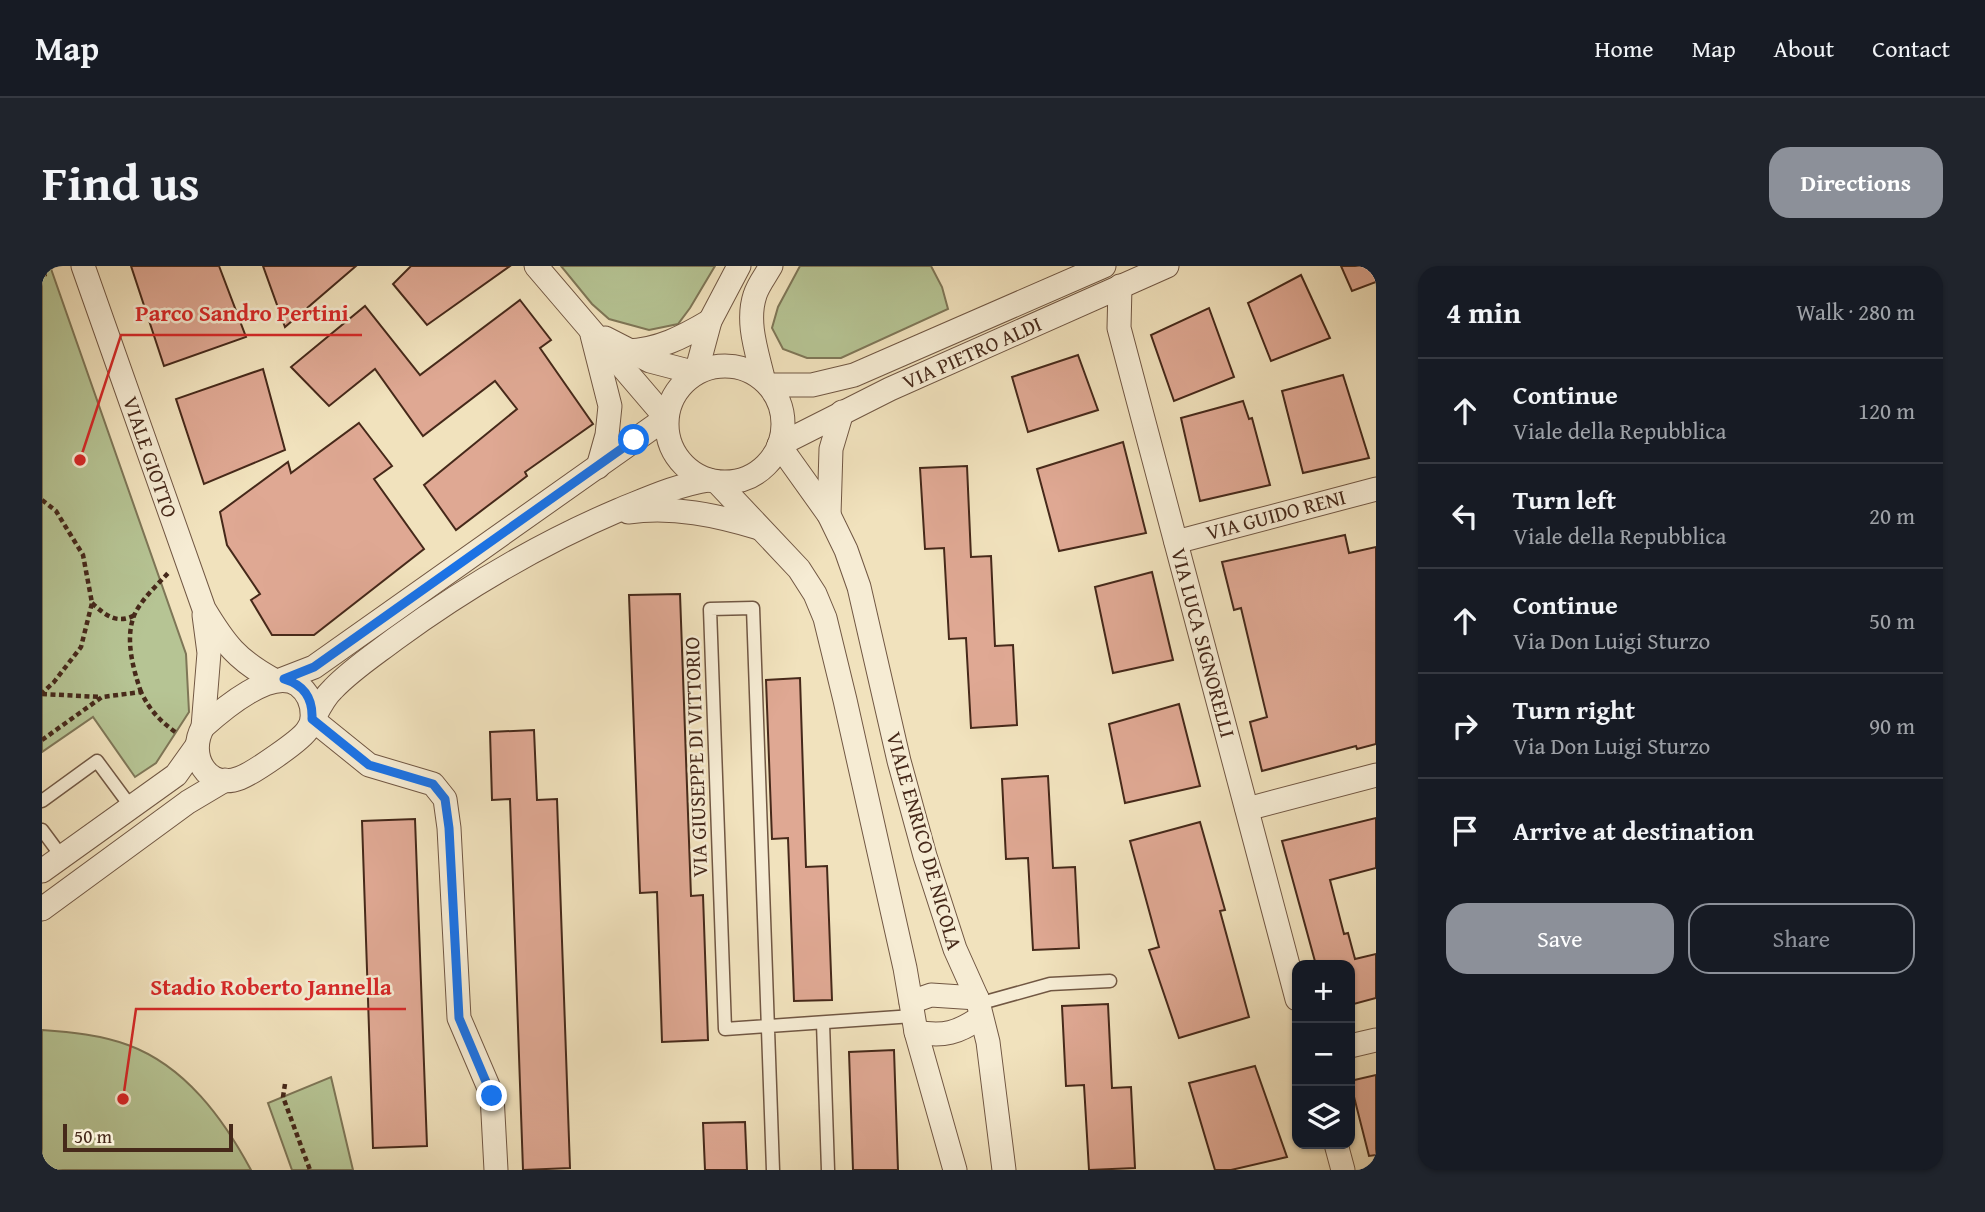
<!DOCTYPE html>
<meta charset="utf-8">
<style>
:root{--surface:#171b24;--page:#20242c;--text:#f1f3f6;--muted:#9ea1a6;--line:#363941;--accent:#8c9099}
body{margin:0;font-family:"Gentium Book Plus",serif;background:var(--page);color:var(--text)}
.controls{position:absolute;right:21px;bottom:21px;display:grid;overflow:hidden;border-radius:14px;box-shadow:0 2px 5px #0004}
.controls button{width:63px;height:63px;display:grid;place-items:center;padding:0;border:0;border-bottom:2px solid var(--line);background:var(--surface);color:var(--text);font:35px sans-serif}
.scale{position:absolute;left:21px;bottom:18px;width:170px;box-sizing:border-box;padding-left:7px;border:4px solid #46291a;border-top:0;font-size:19px;line-height:24px;white-space:nowrap;color:#46291a;-webkit-text-stroke:5px #f6ecd4;paint-order:stroke}
.stop{position:absolute;width:21px;height:21px;margin:-16px;border:5px solid #1a73e8;border-radius:50%;background:#fff}
.stop.end{background:#1a73e8;border-color:#fff;box-shadow:0 2px 7px #0008}
.list{margin:0;padding:0;list-style:none}
h2{display:flex;justify-content:space-between;align-items:center;height:91px;margin:0;padding:0 28px;font-size:30px}
h2 small{font-size:23px;font-weight:400;color:var(--muted)}
.list li{display:grid;grid-template-columns:46px 1fr auto;gap:21px;align-items:center;box-sizing:border-box;height:105px;padding:0 28px;border-top:2px solid var(--line)}
.list b{display:block;font-size:26px;white-space:nowrap}
.list p{margin:0;font-size:23px;white-space:nowrap;color:var(--muted)}
.list em{font-size:23px;font-style:normal;color:var(--muted)}
.actions{display:flex;gap:14px;padding:21px 28px}
.actions a{flex:1;padding:16px 0;border:2px solid var(--accent);border-radius:21px;text-align:center;font-size:24px;color:var(--accent)}
.actions .main{background:var(--accent);color:#fff}
.icon{flex:none;width:38px;height:38px;fill:none;stroke:currentColor;stroke-width:2;stroke-linecap:round;stroke-linejoin:round}
.map{position:relative;flex:none;width:1334px;height:904px;overflow:hidden;border-radius:21px}
header{display:flex;align-items:center;gap:42px;box-sizing:border-box;height:98px;padding:0 35px;background:var(--surface);border-bottom:2px solid var(--line)}
header strong{font-size:33px}
nav{display:flex;gap:38px;margin-inline-start:auto;font-size:24px}
.intro{display:flex;align-items:center;justify-content:space-between;box-sizing:border-box;height:168px;padding:0 42px}
h1{margin:0;font-size:49px}
.button{padding:18px 32px;border-radius:21px;background:var(--accent);color:#fff;font-size:24px;font-weight:700}
main{display:flex;gap:42px;padding:0 42px}
aside{flex:1;background:var(--surface);border-radius:21px;box-shadow:0 2px 5px #0004}
.map>svg:first-child{display:block}
.green{fill:#b6c494;stroke:#7e7657;stroke-width:2}
.building{fill:#dfa893;stroke:#46291a;stroke-width:2}
.lines{fill:none;stroke-linecap:round;stroke-linejoin:round}
.lane-casing{stroke:#715743;stroke-width:15}
.street-casing{stroke:#715743;stroke-width:25}
.path{stroke:#46291a;stroke-width:4.5;stroke-dasharray:5 3.5;stroke-linecap:butt}
.lane{stroke:#f6ecd4;stroke-width:12}
.street{stroke:#f6ecd4;stroke-width:23}
.route{stroke:#1a73e8;stroke-width:9}
.labels{text-anchor:middle;stroke-width:5;stroke-linejoin:round;paint-order:stroke}
.street-label{font-size:21px;fill:#46291a;stroke:#f6ecd4}
.leader{fill:none;stroke:#d62828;stroke-width:2.5}
.callout-dot{fill:#d62828;stroke:#f6ecd4;stroke-width:2.5}
.callout-label{font-size:23px;text-anchor:middle;font-weight:bold;fill:#d62828;stroke:#f6ecd4;stroke-width:5;stroke-linejoin:round;paint-order:stroke}
</style>
<header>
<strong>Map</strong>
<nav><a>Home</a><a>Map</a><a>About</a><a>Contact</a></nav>
</header>
<div class="intro"><h1>Find us</h1><a class="button">Directions</a></div>
<main>
<div class="map">
<svg width="1334" height="904" viewBox="0 0 1334 904">
<rect width="100%" height="100%" fill="#f1e2bd"/>
<filter id="stains"><feTurbulence type="fractalNoise" baseFrequency=".00286" numOctaves="4"/><feColorMatrix values="0 0 0 0 .2 0 0 0 0 .09 0 0 0 0 .02 0 0 0 .5 -.17"/></filter>
<radialGradient id="worn" r=".72"><stop offset=".6" stop-color="#630" stop-opacity="0"/><stop offset="1" stop-color="#630" stop-opacity=".3"/></radialGradient>
<g class="green">
<polygon points="0,0 8,0 144,388 147,446 114,497 93,511 51,451 0,486"/>
<polygon points="519,0 673,0 648,42 636,58 607,64 567,53 550,38"/>
<polygon points="758,0 889,0 900,21 906,43 799,92 765,92 741,83 730,62 736,41"/>
<path d="M0,764C29,766 59,769 86,779C143,800 181,852 209,904H0Z"/>
<polygon points="289,811 311,904 250,904 226,837"/>
</g>
<g class="building">
<polygon points="89,0 177,0 204,71 122,100"/>
<polygon points="221,0 314,0 243,61"/>
<polygon points="369,0 468,0 385,59 351,18"/>
<polygon points="1299,0 1334,0 1334,16 1310,25"/>
<polygon points="1259,9 1288,72 1229,95 1206,37"/>
<polygon points="478,34 509,74 498,82 551,158 483,206 485,210 414,264 382,219 475,143 453,115 381,170 333,103 287,140 249,101 323,40 378,109"/>
<polygon points="1167,42 1192,111 1132,135 1109,69"/>
<polygon points="1036,89 1056,144 986,166 970,111"/>
<polygon points="221,103 243,184 162,218 134,133"/>
<polygon points="1301,109 1327,192 1261,207 1240,125"/>
<polygon points="1201,135 1207,153 1210,152 1228,219 1158,235 1139,152"/>
<polygon points="317,157 350,200 332,213 382,283 272,369 230,369 209,334 218,328 185,279 178,246 246,196 249,207"/>
<polygon points="1081,176 1104,267 1017,285 995,203"/>
<polygon points="925,200 929,291 949,290 953,380 971,379 975,459 929,462 924,372 907,373 902,282 883,283 878,202"/>
<polygon points="1303,269 1307,287 1334,281 1334,478 1315,483 1314,480 1220,505 1208,456 1225,451 1199,342 1192,344 1180,296"/>
<polygon points="1110,306 1131,394 1071,407 1053,321"/>
<polygon points="638,328 649,630 661,629 666,774 620,776 615,626 598,627 587,329"/>
<polygon points="758,412 764,601 785,600 790,734 752,735 746,572 730,573 724,414"/>
<polygon points="1137,438 1158,520 1083,537 1067,458"/>
<polygon points="492,464 495,534 515,533 528,902 481,904 468,533 450,534 448,466"/>
<polygon points="1006,510 1011,602 1033,601 1037,682 991,684 986,592 964,593 960,513"/>
<polygon points="1334,552 1334,602 1288,614 1302,668 1306,667 1313,693 1334,688 1334,732 1308,739 1308,699 1274,699 1240,575"/>
<polygon points="373,553 385,880 331,882 320,555"/>
<polygon points="1158,556 1183,644 1178,645 1207,751 1137,772 1107,684 1117,681 1088,575"/>
<polygon points="1066,738 1070,822 1089,821 1093,902 1047,904 1042,819 1024,820 1020,740"/>
<polygon points="852,784 856,904 811,904 807,786"/>
<polygon points="1213,800 1245,891 1189,904 1173,904 1147,817"/>
<polygon points="1334,809 1334,889 1327,890 1308,815"/>
<polygon points="703,856 705,904 663,904 661,857"/>
</g>
<g class="lines">
<defs>
<g id="lane">
<polyline points="0,535 55,495 89,541"/>
<polyline points="0,564 20,591"/>
<polyline points="936,738 1008,718 1068,715"/>
<polyline points="781,757 786,904"/>
<polyline points="731,904 711,342 668,343 683,763 871,750"/>
</g>
<g id="street">
<path d="M41,0L162,343C183,378 195,394 232,414"/>
<polyline points="1078,20 1077,62 1255,733"/>
<polyline points="550,69 568,140 565,169 556,201"/>
<polyline points="563,72 608,95 654,107 668,55 697,0"/>
<path d="M585,85C616,84 641,71 668,55"/>
<circle cx="683" cy="158" r="58"/>
<path d="M721,112C715,86 704,56 713,29C716,19 724,9 729,0"/>
<polyline points="727,119 770,119 812,109 1062,0"/>
<polyline points="737,179 787,249 804,284 817,321 857,495 883,590 913,683 935,732 946,776 962,904"/>
<polyline points="737,179 848,123 1125,0"/>
<polyline points="675,216 757,303 773,328 783,352 803,434 863,702 874,766 913,904"/>
<path d="M586,246C632,240 674,249 717,262"/>
<polyline points="787,249 789,183 800,146"/>
<polyline points="1134,276 1334,223"/>
<polyline points="241,413 272,401 624,152 494,0"/>
<path d="M270,453C271,440 268,428 256,419C230,401 181,443 161,461C145,489 165,525 198,512C211,507 260,474 266,463C274,450 279,434 291,423C309,404 332,389 353,373C423,322 497,278 577,244C607,232 635,219 667,214"/>
<polyline points="270,453 327,499 391,518 403,533 407,562 417,752 450,829 454,904"/>
<polyline points="161,461 167,387 162,349"/>
<polyline points="1205,543 1334,509"/>
<polyline points="0,605 134,509 154,481"/>
<polyline points="0,643 146,536 183,514"/>
<polyline points="869,736 889,729 935,732"/>
<path d="M874,766C902,771 916,767 939,751"/>
<polyline points="1308,780 1334,774"/>
<polyline points="1294,878 1301,904"/>
</g>
</defs>
<use href="#lane" class="lane-casing"/>
<use href="#street" class="street-casing"/>
<g class="path">
<polyline points="0,8 5,8 6,0"/>
<polyline points="0,234 14,245 41,289 50,337 39,381 12,416 0,427"/>
<path d="M50,337C63,349 75,359 93,349"/>
<path d="M99,426C90,400 80,363 98,339C106,327 118,316 128,305"/>
<polyline points="0,428 59,431"/>
<path d="M0,474L60,431L99,426C108,445 119,456 136,468"/>
<polyline points="243,818 241,831 268,904"/>
</g>
<use href="#lane" class="lane"/>
<use href="#street" class="street"/>
</g>
<g class="lines">
<path class="route" d="M450,830L417,752L407,562L403,533L391,518L327,499L270,453C271,432 262,419 242,413L272,401L592,174"/>
</g>
<g class="labels">
<g class="street-label">
<text transform="translate(930 87) rotate(-24)" y="7">VIA PIETRO ALDI</text>
<text transform="translate(108 191) rotate(71)" y="7">VIALE GIOTTO</text>
<text transform="translate(1234 249) rotate(-15)" y="7">VIA GUIDO RENI</text>
<text transform="translate(1161 377) rotate(75)" y="7">VIA LUCA SIGNORELLI</text>
<text transform="translate(654 491) rotate(-92)" y="7">VIA GIUSEPPE DI VITTORIO</text>
<text transform="translate(882 575) rotate(74)" y="7">VIALE ENRICO DE NICOLA</text>
</g>
</g>
<path class="leader" d="M38 194L79 69H320M81 833L94 743H364"/>
<g class="callout-dot">
<circle cx="38" cy="194" r="7"/>
<circle cx="81" cy="833" r="7"/>
</g>
<g class="callout-label">
<text x="200" y="55">Parco Sandro Pertini</text>
<text x="229" y="729">Stadio Roberto Jannella</text>
</g>
<rect width="100%" height="100%" filter="url(#stains)"/>
<rect width="100%" height="100%" fill="url(#worn)"/>
</svg>
<div class="controls">
<button>+</button>
<button>−</button>
<button><svg class="icon" aria-label="layers" viewBox="0 0 24 24"><path d="M12 4l9 5-9 5-9-5zM3 14l9 5 9-5"/></svg></button>
</div>
<div class="scale">50 m</div>
<div class="stop" style="left:592px;top:174px"></div>
<div class="stop end" style="left:450px;top:830px"></div>
</div>
<aside>
<h2>4 min<small>Walk · 280 m</small></h2>
<ul class="list">
<li><svg class="icon" aria-label="ahead" viewBox="0 0 24 24"><path d="M12 20V5M6 11l6-6 6 6"/></svg><div><b>Continue</b><p>Viale della Repubblica</p></div><em>120 m</em></li>
<li><svg class="icon" aria-label="left" viewBox="0 0 24 24"><path d="M17 20v-9H6M10 6l-5 5 5 5"/></svg><div><b>Turn left</b><p>Viale della Repubblica</p></div><em>20 m</em></li>
<li><svg class="icon" aria-label="ahead" viewBox="0 0 24 24"><path d="M12 20V5M6 11l6-6 6 6"/></svg><div><b>Continue</b><p>Via Don Luigi Sturzo</p></div><em>50 m</em></li>
<li><svg class="icon" aria-label="right" viewBox="0 0 24 24"><path d="M7 20v-9h11M14 6l5 5-5 5"/></svg><div><b>Turn right</b><p>Via Don Luigi Sturzo</p></div><em>90 m</em></li>
<li><svg class="icon" aria-label="arrive" viewBox="0 0 24 24"><path d="M6 21V4h12l-3 4 3 4H6"/></svg><div><b>Arrive at destination</b></div></li>
</ul>
<div class="actions"><a class="main">Save</a><a>Share</a></div>
</aside>
</main>
